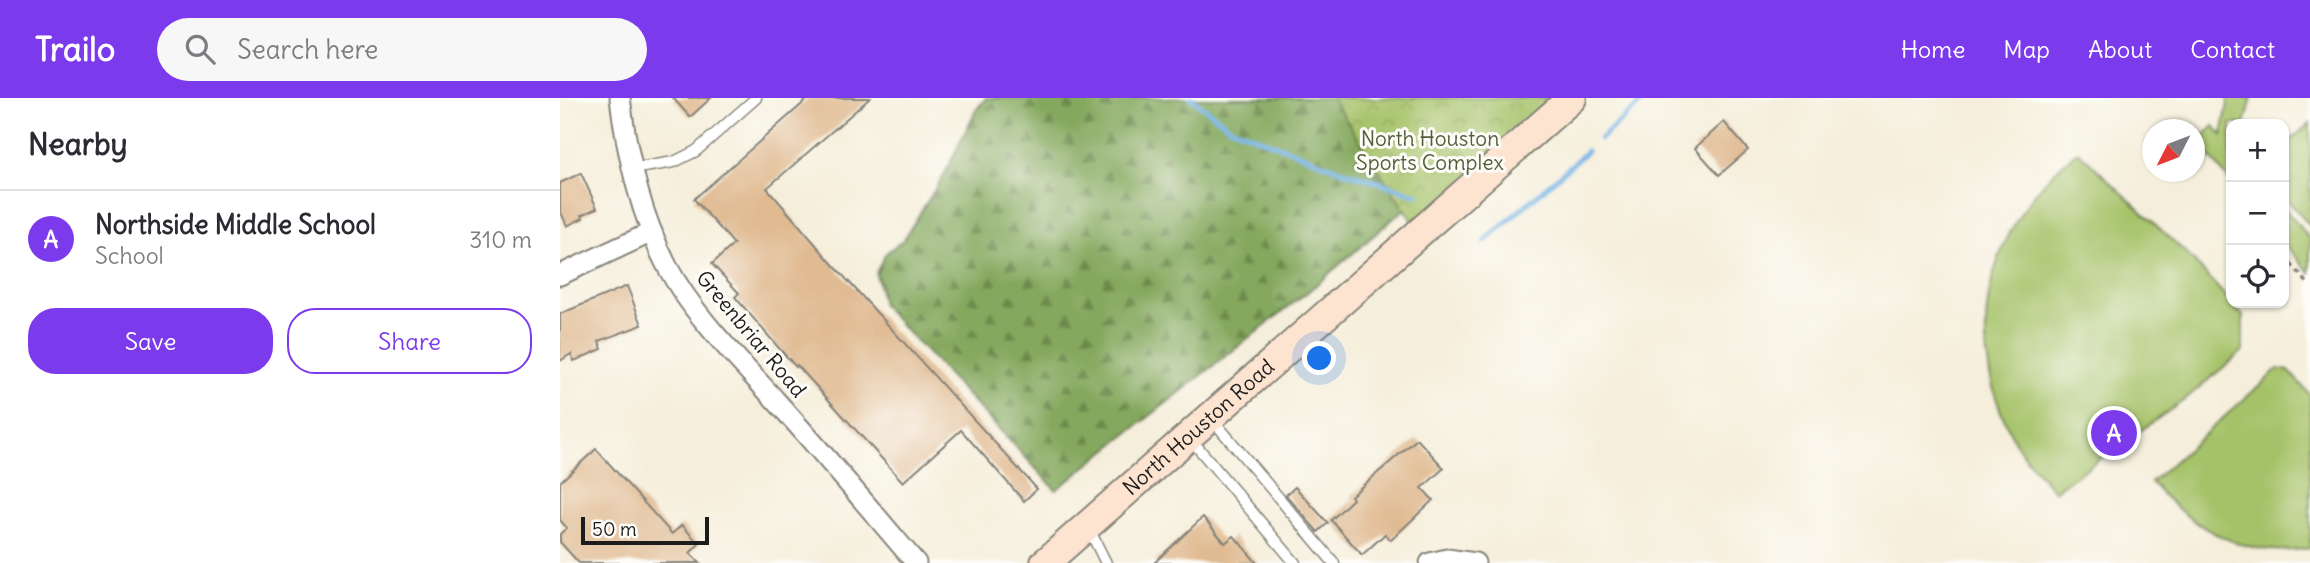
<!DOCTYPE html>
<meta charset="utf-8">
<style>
:root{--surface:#fff;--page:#f7f7f7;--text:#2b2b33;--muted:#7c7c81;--line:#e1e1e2;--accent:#7c3aed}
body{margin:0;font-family:Delius,sans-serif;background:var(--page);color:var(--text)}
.controls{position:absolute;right:21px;top:21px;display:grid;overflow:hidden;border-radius:14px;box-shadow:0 2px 5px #0004}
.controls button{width:63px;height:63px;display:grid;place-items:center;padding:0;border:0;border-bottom:2px solid var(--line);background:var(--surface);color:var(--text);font:35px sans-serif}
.compass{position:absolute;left:1582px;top:21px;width:63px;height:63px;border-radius:50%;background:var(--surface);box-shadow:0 2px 5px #0004;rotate:228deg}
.scale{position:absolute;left:21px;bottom:18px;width:128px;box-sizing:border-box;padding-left:7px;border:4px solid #1c1c1c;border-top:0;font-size:19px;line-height:24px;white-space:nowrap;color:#1c1c1c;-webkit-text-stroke:5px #fdfcf7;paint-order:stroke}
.you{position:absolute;left:760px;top:261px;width:24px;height:24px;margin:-18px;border:5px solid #fff;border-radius:50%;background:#1a73e8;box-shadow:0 0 0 10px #1a73e833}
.badge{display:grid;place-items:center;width:46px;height:46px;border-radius:50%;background:var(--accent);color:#fff;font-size:23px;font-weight:700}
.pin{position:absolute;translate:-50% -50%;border:4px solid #fff;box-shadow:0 2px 7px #0006}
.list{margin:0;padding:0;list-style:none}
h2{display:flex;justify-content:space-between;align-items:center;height:91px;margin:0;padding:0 28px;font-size:30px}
h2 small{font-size:23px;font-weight:400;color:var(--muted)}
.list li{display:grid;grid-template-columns:46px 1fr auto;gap:21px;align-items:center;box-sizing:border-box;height:98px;padding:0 28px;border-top:2px solid var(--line)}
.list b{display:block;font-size:26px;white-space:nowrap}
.list p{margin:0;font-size:23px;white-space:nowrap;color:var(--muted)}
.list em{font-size:23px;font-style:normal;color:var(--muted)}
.actions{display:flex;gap:14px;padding:21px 28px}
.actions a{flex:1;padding:16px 0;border:2px solid var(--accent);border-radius:28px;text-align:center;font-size:24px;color:var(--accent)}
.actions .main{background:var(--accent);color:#fff}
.icon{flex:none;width:38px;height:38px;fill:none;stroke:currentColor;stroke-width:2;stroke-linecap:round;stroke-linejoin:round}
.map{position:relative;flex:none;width:1750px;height:465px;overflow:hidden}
header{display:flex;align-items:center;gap:42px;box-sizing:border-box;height:98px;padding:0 35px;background:var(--accent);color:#fff}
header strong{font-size:33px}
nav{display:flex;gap:38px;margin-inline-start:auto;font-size:24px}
.search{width:490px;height:63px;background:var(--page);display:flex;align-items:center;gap:18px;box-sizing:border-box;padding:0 24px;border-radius:38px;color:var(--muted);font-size:26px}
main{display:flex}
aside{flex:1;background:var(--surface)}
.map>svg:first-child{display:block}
.forest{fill:url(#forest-firs);stroke:#50623c;stroke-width:2}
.park{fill:url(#park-crowns);stroke:#616f42;stroke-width:2}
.pitch{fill:#a6c269;stroke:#616f42;stroke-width:2}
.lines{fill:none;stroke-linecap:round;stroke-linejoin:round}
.stream{stroke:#6fb1e4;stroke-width:5}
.building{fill:#e0ba91}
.lane-casing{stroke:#88857b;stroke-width:13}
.street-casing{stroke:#88857b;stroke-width:23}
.secondary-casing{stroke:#88857b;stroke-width:32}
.path{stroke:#88857b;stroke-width:3.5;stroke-dasharray:5 5;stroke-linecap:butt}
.lane{stroke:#fff;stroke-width:10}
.street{stroke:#fff;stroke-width:19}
.secondary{stroke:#fde4d1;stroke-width:28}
.labels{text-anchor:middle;stroke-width:6;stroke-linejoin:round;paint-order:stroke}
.park-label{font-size:21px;fill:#535e3b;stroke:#fdfcf7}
.street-label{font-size:21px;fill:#1c1c1c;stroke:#fdfcf7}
</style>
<header>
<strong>Trailo</strong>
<div class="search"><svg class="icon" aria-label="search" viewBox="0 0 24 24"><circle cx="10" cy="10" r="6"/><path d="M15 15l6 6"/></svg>Search here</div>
<nav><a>Home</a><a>Map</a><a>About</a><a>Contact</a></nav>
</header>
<main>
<aside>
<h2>Nearby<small></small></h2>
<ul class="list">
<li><span class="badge">A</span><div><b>Northside Middle School</b><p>School</p></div><em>310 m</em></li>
</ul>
<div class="actions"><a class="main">Save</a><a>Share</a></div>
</aside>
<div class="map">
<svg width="1750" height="465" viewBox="0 0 1750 465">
<defs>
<pattern id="forest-firs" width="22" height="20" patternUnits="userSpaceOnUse" patternTransform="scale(1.75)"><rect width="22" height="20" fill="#84a85d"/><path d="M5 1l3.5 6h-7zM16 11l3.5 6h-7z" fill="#6b884c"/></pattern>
<pattern id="park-crowns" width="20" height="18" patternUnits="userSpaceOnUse" patternTransform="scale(1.75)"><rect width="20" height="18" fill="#a6c269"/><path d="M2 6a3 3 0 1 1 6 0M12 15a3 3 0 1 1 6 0" fill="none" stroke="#8ea65a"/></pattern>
</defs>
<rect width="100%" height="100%" fill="#fdfcf7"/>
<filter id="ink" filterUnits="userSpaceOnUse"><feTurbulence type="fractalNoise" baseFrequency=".0143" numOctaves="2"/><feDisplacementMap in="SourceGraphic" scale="14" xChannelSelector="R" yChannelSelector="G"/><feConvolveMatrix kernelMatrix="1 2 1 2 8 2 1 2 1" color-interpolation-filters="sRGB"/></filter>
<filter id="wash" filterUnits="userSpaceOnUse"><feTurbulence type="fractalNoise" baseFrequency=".00686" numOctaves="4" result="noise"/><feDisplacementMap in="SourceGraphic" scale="28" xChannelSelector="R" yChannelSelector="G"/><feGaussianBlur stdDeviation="1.57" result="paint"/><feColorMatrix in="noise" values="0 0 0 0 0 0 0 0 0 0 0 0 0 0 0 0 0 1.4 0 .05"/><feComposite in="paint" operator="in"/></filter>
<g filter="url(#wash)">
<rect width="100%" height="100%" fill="#f5eeda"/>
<polygon class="forest" points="426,0 974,0 750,192 496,392 322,207 316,175 326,155 343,142 384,77 416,12"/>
<polygon class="park" points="772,0 1012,0 860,135"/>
<g class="pitch">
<polygon points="1669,0 1692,0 1685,26 1671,26 1671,84 1637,44 1654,28 1662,37"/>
<polygon points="1750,25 1750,128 1724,98 1724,48"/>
<path d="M1518,53L1631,160L1683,218V253L1623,303L1494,393C1477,374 1460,356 1449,332C1400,232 1431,121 1518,53Z"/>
<polygon points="1724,110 1750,141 1750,175 1724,145"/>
<path d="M1718,271L1729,273L1750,297V450C1687,462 1632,431 1591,384Z"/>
</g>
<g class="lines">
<g class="stream">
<polyline points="631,0 670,29 783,73 858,97"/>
<polyline points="1040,41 1086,0"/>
<polyline points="924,144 1027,53"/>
</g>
</g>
<g id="blocks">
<g class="building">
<polygon points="113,0 151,0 130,19"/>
<polygon points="249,0 310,0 207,90 269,162 477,391 464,403 401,332 343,384 237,267 236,269 218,249 175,199 179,195 152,166 174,146 134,101"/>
<polygon points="1164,24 1188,52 1159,77 1135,50"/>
<polygon points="21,75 37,110 22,117 23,120 7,128 0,112 0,85"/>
<polygon points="67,188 82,227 39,243 42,251 14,263 11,256 0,263 0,216"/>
<polygon points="857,341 884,370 862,390 873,402 831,442 825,436 802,457 771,422 793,401 791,398"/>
<polygon points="36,351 112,436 122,427 139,446 130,455 140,465 19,465 0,444 0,436 7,430 0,422 0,384"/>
<polygon points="735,389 768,425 758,434 726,397"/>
<polygon points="643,419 665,445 674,438 697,465 594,465"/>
</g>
</g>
</g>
<g filter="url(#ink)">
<use href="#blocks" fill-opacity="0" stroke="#88857b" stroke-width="2"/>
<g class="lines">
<defs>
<g id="lane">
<polyline points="72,71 114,64 136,53 196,0"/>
<polyline points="652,321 774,465"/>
<polyline points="629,339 735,465"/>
<polyline points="529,431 546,465"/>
</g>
<g id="street">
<path d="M60,0C67,57 80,116 107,168C134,219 179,262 217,304C265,357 310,411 356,465"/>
<polyline points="0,177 92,134"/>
<polyline points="870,465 887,461 915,465"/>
</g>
<g id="secondary">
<path id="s1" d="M485,465L1012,0"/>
</g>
</defs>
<use href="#lane" class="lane-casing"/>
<use href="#street" class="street-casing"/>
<use href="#secondary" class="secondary-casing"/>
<polyline class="path" points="1724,158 1750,188"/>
<use href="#lane" class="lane"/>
<use href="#street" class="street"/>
<use href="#secondary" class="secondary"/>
</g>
</g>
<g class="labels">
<g class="park-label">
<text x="870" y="48">North Houston<tspan x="870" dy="24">Sports Complex</tspan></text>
</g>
<g class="street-label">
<text transform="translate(191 236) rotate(50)" y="7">Greenbriar Road</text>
<text dy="7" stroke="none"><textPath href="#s1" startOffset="205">North Houston Road</textPath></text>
</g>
</g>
</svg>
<div class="controls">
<button>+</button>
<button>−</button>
<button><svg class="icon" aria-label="locate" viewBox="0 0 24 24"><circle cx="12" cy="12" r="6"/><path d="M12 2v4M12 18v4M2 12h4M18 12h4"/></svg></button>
</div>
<svg class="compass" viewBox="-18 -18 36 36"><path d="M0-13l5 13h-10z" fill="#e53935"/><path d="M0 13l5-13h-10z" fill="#7c7c81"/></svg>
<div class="scale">50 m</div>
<div class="you"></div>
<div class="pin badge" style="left:1554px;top:335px">A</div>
</div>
</main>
